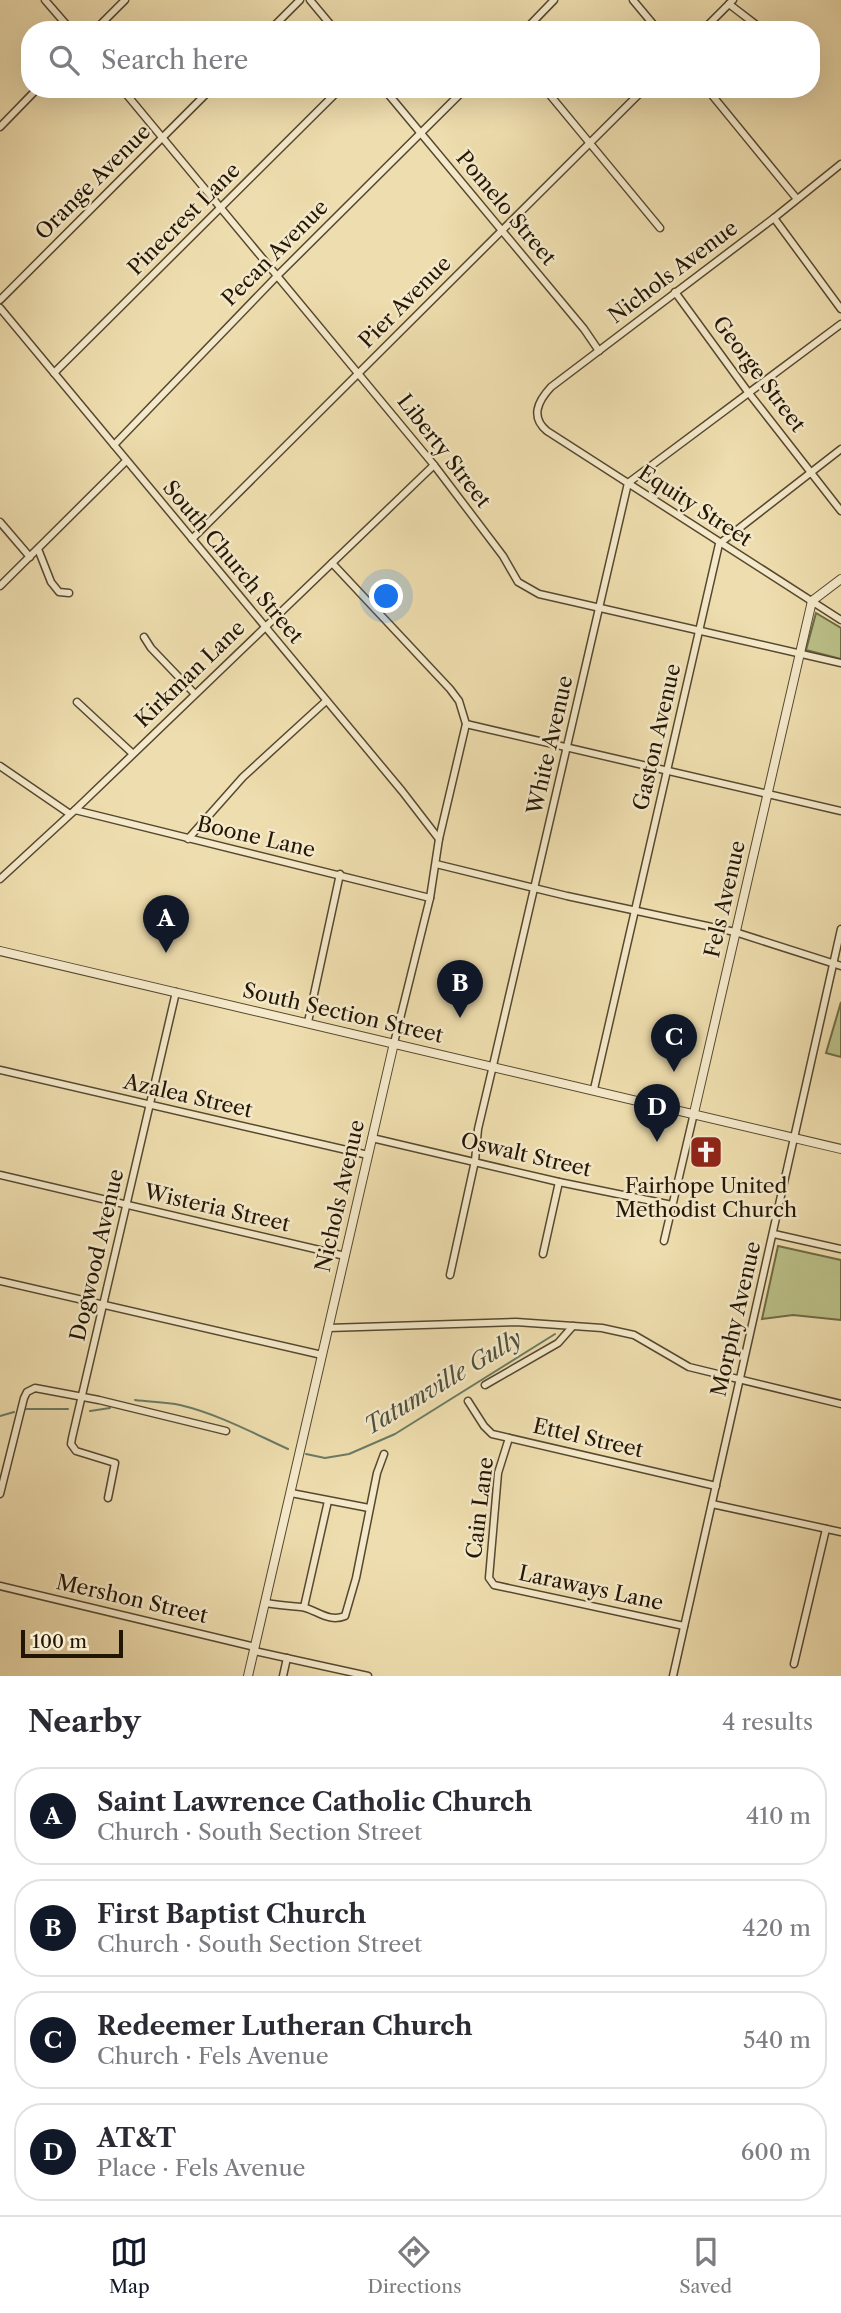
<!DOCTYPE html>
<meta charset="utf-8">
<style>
:root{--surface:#fff;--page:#f7f7f7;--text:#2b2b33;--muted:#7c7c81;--line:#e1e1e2;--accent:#111827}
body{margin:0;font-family:"Libre Caslon Text",serif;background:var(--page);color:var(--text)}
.scale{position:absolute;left:21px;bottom:18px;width:102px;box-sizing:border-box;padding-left:7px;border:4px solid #231605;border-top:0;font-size:19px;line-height:24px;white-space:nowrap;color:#231605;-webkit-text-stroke:5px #f4e9ca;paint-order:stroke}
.you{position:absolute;left:387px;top:597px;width:24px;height:24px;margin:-18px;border:5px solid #fff;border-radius:50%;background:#1a73e8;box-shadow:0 0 0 10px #1a73e833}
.badge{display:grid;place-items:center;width:46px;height:46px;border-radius:50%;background:var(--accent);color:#fff;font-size:23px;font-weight:700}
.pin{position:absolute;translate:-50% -58px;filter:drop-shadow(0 2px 4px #0008)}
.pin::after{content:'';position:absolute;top:37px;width:24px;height:21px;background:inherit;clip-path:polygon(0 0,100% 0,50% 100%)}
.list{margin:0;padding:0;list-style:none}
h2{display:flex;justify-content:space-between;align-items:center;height:91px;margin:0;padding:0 28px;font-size:30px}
h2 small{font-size:23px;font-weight:400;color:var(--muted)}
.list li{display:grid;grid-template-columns:46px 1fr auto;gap:21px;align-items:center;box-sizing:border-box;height:98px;margin:0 14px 14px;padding:0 14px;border:2px solid var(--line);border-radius:28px}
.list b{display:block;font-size:26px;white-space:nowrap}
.list p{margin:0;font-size:23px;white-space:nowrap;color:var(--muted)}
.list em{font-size:23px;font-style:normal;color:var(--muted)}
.icon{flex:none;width:38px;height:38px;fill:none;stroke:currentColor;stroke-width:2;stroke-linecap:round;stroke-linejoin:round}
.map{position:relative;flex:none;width:841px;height:1676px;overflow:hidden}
.search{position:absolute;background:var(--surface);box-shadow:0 7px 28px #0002;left:21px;right:21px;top:21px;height:77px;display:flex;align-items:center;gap:18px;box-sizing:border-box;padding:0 24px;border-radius:28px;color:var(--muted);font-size:26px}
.sheet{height:539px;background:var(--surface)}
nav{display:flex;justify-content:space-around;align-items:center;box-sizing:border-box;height:98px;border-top:2px solid var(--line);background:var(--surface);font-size:19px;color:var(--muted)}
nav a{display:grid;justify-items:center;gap:4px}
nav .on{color:var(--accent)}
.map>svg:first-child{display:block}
.green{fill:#bbc088;stroke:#6f6b46;stroke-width:2}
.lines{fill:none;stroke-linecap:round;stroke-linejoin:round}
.stream{stroke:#6a7a66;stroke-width:2}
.minor-casing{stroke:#56482f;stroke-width:9}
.tertiary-casing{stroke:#56482f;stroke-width:10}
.minor{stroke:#f4e9ca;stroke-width:6}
.tertiary{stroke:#f4e9ca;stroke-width:8}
.labels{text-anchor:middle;stroke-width:5;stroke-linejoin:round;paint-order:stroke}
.street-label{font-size:21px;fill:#231605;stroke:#f4e9ca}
.poi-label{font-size:21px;fill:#231605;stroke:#f4e9ca}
.water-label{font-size:23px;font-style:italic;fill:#4d503e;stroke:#f4e9ca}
</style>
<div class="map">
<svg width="841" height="1676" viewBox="0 0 841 1676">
<rect width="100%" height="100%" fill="#eeddae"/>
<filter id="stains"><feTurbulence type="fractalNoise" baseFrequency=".00286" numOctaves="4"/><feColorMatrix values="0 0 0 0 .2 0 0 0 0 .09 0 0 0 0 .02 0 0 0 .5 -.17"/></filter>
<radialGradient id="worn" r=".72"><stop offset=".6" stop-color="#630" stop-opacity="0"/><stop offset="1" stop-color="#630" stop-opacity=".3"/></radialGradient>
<g class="green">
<polygon points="816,613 841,628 841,659 806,650"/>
<polygon points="841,1002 841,1057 826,1053"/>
<polygon points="778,1246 841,1260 841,1320 793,1315 762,1319"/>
</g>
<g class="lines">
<g class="stream">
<path d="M135,1400C150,1402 165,1402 180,1405C218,1414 253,1433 288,1449"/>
<polyline points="26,1409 68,1409"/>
<polyline points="90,1411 110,1408"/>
<polyline points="0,1416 14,1412"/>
<polyline points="306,1454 325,1458 349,1454 395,1434 555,1334"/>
</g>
<defs>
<g id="minor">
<polyline points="45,0 71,30"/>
<polyline points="310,0 335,30"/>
<polyline points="633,0 658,30"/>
<polyline points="729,4 763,30"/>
<polyline points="95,30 125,0"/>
<polyline points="270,30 300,0"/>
<polyline points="525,30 554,0"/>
<polyline points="703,30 733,0"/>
<polyline points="122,89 434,465 503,556 518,582 539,594 841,663"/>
<polyline points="384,89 584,329 599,351"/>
<polyline points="545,89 660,228"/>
<polyline points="707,89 797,199"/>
<polyline points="0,127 37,89"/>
<path d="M841,164L774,218L551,387C538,401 530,417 547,431L841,620"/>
<polyline points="774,218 841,309"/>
<polyline points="675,292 748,392 841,511"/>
<polyline points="0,300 211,89"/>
<polyline points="0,308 402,791 439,839"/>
<polyline points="54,373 340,89"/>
<polyline points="114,445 278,275 465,89"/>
<polyline points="0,522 30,557"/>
<polyline points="192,539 644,89"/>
<polyline points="38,549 51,582 59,592 69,593"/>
<polyline points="332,563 450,689 459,701 466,724 439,839 430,898 394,1043"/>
<polyline points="0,586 126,461"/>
<polyline points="144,637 151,648 194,693"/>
<polyline points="77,702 132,753"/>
<polyline points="466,724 841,811"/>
<polyline points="0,766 70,814"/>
<polyline points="75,810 430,898"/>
<polyline points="188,839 243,777 326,701"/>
<polyline points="436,864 567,896 735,932 841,966"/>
<polyline points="0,879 75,810 434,465"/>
<polyline points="308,1022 340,874"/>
<polyline points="0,1070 368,1155"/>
<polyline points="594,1089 719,544 841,449"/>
<polyline points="372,1138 559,1182 672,1205"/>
<polyline points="0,1175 345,1256"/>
<polyline points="774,1234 841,1249"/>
<polyline points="664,1241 694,1113"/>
<polyline points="543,1254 559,1182"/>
<polyline points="450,1275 475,1161 478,1129 491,1074 628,483 841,324"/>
<polyline points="0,1281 322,1355"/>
<polyline points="328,1328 516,1322 602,1328 634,1335 689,1367 841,1404"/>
<polyline points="485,1385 558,1343 573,1326"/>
<polyline points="468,1401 484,1426 492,1434 716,1486"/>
<polyline points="509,1438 498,1473 489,1578 494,1585 684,1626"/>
<polyline points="291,1493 369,1508"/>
<polyline points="0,1494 24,1398 27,1392 35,1388 99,1400 226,1431"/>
<polyline points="108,1498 115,1463 76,1451 71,1444 72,1438 176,992"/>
<polyline points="712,1504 841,1532"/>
<polyline points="0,1586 255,1647"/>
<path d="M266,1603C277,1605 289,1606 301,1607C316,1609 328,1623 345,1616L356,1578L377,1473L384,1454"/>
<polyline points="304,1607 328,1501"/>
<polyline points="254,1651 368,1676"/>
<polyline points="794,1664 826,1529"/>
<polyline points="283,1676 287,1658"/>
<polyline points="673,1676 841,929"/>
</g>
<g id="tertiary">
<polyline points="0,951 841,1149"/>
<polyline points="694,1113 812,601 841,579"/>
<polyline points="248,1676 394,1043"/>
</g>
</defs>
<use href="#minor" class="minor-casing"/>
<use href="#tertiary" class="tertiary-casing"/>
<use href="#minor" class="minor"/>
<use href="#tertiary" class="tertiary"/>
</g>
<defs>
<symbol id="church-square" viewBox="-11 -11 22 22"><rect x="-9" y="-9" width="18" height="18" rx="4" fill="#8f2418" stroke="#f4e9ca"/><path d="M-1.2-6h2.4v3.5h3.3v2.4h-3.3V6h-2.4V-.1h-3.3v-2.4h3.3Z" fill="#fff"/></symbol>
</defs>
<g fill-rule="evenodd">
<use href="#church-square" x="687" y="1133" width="38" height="38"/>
</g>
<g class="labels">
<g class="street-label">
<text transform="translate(93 182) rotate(-45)" y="7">Orange Avenue</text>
<text transform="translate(506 208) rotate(50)" y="7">Pomelo Street</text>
<text transform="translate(184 219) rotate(-45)" y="7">Pinecrest Lane</text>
<text transform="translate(275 253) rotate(-45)" y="7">Pecan Avenue</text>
<text transform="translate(673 272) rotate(-37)" y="7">Nichols Avenue</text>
<text transform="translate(405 302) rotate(-45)" y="7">Pier Avenue</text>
<text transform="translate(759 374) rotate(53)" y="7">George Street</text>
<text transform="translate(444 451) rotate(52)" y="7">Liberty Street</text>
<text transform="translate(695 506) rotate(33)" y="7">Equity Street</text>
<text transform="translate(233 562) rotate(50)" y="7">South Church Street</text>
<text transform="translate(190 674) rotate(-44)" y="7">Kirkman Lane</text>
<text transform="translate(657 737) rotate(-77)" y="7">Gaston Avenue</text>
<text transform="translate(550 745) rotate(-77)" y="7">White Avenue</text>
<text transform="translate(256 837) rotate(13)" y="7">Boone Lane</text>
<text transform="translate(725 899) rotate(-77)" y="7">Fels Avenue</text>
<text transform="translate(343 1013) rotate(13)" y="7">South Section Street</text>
<text transform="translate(188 1096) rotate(13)" y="7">Azalea Street</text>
<text transform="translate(526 1155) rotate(13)" y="7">Oswalt Street</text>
<text transform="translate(340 1196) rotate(-77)" y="7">Nichols Avenue</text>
<text transform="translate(217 1208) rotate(13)" y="7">Wisteria Street</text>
<text transform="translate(97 1255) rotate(-77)" y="7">Dogwood Avenue</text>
<text transform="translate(736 1319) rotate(-77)" y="7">Morphy Avenue</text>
<text transform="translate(588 1438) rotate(13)" y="7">Ettel Street</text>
<text transform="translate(480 1508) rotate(-83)" y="7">Cain Lane</text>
<text transform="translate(591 1588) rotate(12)" y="7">Laraways Lane</text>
<text transform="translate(132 1599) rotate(13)" y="7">Mershon Street</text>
</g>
<g class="poi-label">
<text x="706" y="1193">Fairhope United<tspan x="706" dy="24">Methodist Church</tspan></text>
</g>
<g class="water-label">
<text transform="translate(443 1382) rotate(-31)" y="8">Tatumville Gully</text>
</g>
</g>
<rect width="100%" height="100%" filter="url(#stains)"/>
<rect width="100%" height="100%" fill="url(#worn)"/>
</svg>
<div class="scale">100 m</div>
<div class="you"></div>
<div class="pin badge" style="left:166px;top:953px">A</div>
<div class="pin badge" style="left:460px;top:1018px">B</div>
<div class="pin badge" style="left:674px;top:1072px">C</div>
<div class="pin badge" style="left:657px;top:1142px">D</div>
<div class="search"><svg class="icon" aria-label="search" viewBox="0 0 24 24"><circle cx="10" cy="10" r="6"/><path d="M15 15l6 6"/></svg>Search here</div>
</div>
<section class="sheet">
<h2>Nearby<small>4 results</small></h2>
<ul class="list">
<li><span class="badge">A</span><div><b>Saint Lawrence Catholic Church</b><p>Church · South Section Street</p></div><em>410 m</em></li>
<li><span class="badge">B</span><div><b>First Baptist Church</b><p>Church · South Section Street</p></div><em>420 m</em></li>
<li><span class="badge">C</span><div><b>Redeemer Lutheran Church</b><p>Church · Fels Avenue</p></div><em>540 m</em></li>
<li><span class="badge">D</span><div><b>AT&amp;T</b><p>Place · Fels Avenue</p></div><em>600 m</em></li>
</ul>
</section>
<nav>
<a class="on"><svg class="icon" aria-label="map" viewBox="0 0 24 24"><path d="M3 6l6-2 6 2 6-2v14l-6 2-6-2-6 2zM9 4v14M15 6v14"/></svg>Map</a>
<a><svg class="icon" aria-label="directions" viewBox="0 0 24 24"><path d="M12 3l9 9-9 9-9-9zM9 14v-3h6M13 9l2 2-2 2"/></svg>Directions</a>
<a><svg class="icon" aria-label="saved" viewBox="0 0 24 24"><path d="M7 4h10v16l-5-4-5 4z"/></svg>Saved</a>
</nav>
